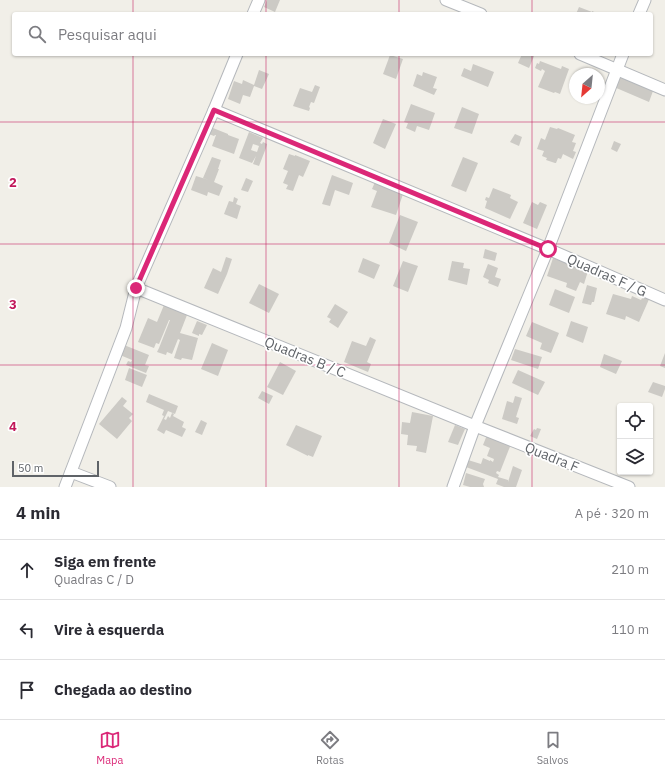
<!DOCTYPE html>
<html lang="pt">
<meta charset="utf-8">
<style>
:root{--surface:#fff;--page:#f2f2f3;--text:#2b2b33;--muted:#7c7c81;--line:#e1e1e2;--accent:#db2777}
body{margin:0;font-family:"IBM Plex Sans",sans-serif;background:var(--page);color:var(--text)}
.controls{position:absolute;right:12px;bottom:12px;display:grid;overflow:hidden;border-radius:4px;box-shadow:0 1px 3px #0004}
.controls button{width:36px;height:36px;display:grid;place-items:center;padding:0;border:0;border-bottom:1px solid var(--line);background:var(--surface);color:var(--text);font:20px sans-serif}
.compass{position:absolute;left:569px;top:68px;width:36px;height:36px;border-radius:50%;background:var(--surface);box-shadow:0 1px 3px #0004;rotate:207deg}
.scale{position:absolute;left:12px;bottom:10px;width:87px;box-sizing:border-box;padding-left:4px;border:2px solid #5f6368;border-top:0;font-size:11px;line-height:14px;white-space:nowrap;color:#5f6368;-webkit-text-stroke:3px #fff;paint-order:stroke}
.stop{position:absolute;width:12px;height:12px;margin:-9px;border:3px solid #db2777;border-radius:50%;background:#fff}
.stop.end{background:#db2777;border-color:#fff;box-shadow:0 1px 4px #0008}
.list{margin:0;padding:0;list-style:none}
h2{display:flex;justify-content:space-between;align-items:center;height:52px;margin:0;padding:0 16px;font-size:17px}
h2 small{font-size:13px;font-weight:400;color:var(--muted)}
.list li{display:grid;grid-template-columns:26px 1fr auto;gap:12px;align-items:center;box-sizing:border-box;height:60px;padding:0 16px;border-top:1px solid var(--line)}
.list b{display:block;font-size:15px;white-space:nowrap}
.list p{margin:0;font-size:13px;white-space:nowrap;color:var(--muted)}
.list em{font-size:13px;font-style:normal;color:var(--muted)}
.icon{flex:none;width:22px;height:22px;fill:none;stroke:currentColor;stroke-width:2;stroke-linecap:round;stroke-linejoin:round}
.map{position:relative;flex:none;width:665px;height:487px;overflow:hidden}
.search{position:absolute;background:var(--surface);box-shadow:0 1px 3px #0004;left:12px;right:12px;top:12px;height:44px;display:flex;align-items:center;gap:10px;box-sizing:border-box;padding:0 14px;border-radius:4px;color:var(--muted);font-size:15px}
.sheet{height:232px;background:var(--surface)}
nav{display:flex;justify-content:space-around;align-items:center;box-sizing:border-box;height:56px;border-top:1px solid var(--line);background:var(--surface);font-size:11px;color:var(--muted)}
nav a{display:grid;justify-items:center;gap:2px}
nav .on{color:var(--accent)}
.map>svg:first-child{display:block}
.building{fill:#cccac5;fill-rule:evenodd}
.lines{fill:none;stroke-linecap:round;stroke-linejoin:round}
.minor-casing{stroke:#b5b8bc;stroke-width:13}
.minor{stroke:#fff;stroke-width:11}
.route{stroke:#db2777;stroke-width:5}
.grid{fill:none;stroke:#c2185b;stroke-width:1;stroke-opacity:0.55}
.labels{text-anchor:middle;stroke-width:3.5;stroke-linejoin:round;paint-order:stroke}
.street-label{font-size:14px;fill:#5f6368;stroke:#fff}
.grid-label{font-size:13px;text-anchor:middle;font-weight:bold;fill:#c2185b;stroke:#fff;stroke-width:3.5;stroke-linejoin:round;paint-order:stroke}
</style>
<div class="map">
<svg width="665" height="487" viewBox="0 0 665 487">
<rect width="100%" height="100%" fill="#f1efe8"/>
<g class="building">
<polygon points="267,0 280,0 275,12 264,7"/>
<polygon points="579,7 592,12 592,11 599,14 576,14"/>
<polygon points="522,54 535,54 529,68 518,63"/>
<polygon points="390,55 403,59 396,79 383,74"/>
<polygon points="540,61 561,69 562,66 569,69 560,94 555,92 554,93 538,87 545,71 542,69 541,71 535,68 537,63 539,64"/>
<polygon points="473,64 494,72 488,87 461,76 464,68 471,71"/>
<polygon points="259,70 269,74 262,89 254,86 250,97 243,95 240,104 228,99 234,81 242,84 243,80 254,85"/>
<polygon points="423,72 437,77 433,88 437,89 434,95 413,86 417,74 422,76"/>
<polygon points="623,73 641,80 639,85 653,91 649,102 614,87 618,79"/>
<polygon points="315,85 320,87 314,103 311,102 309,107 310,108 309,111 293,106 300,88 312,92"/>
<polygon points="411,104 435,113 429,130 417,126 415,132 406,128 408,123 404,122"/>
<polygon points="462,107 479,114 472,134 454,128"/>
<polygon points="383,119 396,124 385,149 373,143"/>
<polygon points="208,126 228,134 228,135 239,139 234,154 212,146 216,135 215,135 214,136 206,133"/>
<polygon points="550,127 557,129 558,128 575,135 572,142 576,143 573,151 576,152 573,159 563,154 561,159 558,158 556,163 555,163 546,160 547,158 542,156 544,151 537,149 541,138 545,140"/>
<path d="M249,132L263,138L260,143L262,144L263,142L267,144L266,148L259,166L253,164L256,156L252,163L239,158ZM253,144L259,146L257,152L251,150Z"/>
<polygon points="515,134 522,137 519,146 510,142"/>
<polygon points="614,141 621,144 617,152 611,149"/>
<polygon points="289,154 295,156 295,155 310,161 303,177 299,175 293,191 286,189 288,185 283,183 288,171 283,169"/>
<polygon points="212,157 221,160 218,169 219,169 214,182 223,186 219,196 208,192 207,196 191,190 196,176 209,180 203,178"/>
<polygon points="463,157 478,163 466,192 451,186"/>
<polygon points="332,175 353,183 349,195 335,190 330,206 322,204"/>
<polygon points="246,178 253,181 248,192 241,190"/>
<polygon points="375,182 403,194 396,215 371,207 377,191 372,189"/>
<polygon points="493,188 511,195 510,198 518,202 510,219 485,208 487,201 485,200 486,197 489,198"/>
<polygon points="234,197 238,199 236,204 241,206 237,219 224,214 229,201 233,202"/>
<polygon points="532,202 538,205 540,202 547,205 537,229 523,223"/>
<polygon points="400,215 418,222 406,251 389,243"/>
<polygon points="485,249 497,253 495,261 483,258"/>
<polygon points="226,257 232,259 227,274 218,294 204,288 213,268 221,272"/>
<polygon points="363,258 380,265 374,279 358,272"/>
<polygon points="553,258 588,271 584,284 580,282 576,291 566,287 567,283 547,276"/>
<polygon points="403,261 418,266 408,292 393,286"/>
<polygon points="452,261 464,263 463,268 470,269 467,285 448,280"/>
<polygon points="488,264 498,268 495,277 501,279 498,287 488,283 489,280 483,277"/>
<polygon points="259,284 279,294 269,313 249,303"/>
<polygon points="587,285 597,288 594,302 592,302 591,305 582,303"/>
<polygon points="555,289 575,297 569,313 549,305"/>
<polygon points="613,294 631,299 632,296 641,300 644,295 650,297 639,322 626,316 625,320 606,314"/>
<polygon points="335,304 348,312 338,328 329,322 331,319 327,317"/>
<polygon points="164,305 187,315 180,333 198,338 192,360 182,358 181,360 174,358 180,340 178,339 172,354 167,352 166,355 157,352 159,348 170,320 169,320 159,344 156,343 154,348 138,342 148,318 157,322"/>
<polygon points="197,321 207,325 202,335 199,334 199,336 192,333"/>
<polygon points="571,321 588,327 583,343 566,336"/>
<polygon points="532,322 559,333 551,353 540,349 542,343 526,336"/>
<polygon points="370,337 376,340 367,362 371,364 368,372 344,362 352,341 366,346"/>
<polygon points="212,343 228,350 218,376 201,369"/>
<polygon points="124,345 149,355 145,365 149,366 146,373 126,365 128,361 131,362 132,360 120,355"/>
<polygon points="515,349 542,357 538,369 511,360"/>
<polygon points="665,353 665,368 660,366"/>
<polygon points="604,354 622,361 616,374 600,367"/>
<polygon points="280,362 296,371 283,395 267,387"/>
<polygon points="129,368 147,375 142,387 125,380"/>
<polygon points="518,370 545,382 538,395 512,383"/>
<polygon points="653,382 665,386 665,389 662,397 648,392"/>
<polygon points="262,391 273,396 269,404 258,398"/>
<polygon points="149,394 178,406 175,414 168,411 164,419 166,420 168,416 170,418 172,413 174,414 173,416 184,422 182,427 186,429 182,437 166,430 164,434 157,430 164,416 162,415 164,410 146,402"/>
<polygon points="515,396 522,398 516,417 519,418 517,424 502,419 507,401 513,403"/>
<polygon points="122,397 127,401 123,406 133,414 129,418 132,421 117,439 99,424"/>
<polygon points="412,412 433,416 426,453 416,451 417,446 407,445 408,435 401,434 402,422 410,423"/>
<polygon points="201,420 207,423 202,435 195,432"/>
<polygon points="296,425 322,436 313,457 308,455 308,456 286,445"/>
<polygon points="455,425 465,429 458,445 448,442"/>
<polygon points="537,428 541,429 537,439 530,436 534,429 536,430"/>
<polygon points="487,435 511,444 500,472 497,471 496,473 499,475 498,477 508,480 508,482 513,466 522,470 516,487 504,487 496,484 498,479 466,467 468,460 481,464 483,458 490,461 490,460 493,462 494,459 487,456 490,448 483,445"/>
<polygon points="466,473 485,479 483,484 484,487 470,487 463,485"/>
</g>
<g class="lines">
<defs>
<g id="minor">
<polyline points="446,0 481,14"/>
<polyline points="253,14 259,0"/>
<polyline points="639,14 645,0"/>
<polyline points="580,54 665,90"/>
<polyline points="214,110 548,249 665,300"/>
<polyline points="136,288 475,426 629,487"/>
<polyline points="71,472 110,487"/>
<polyline points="65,487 126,328 136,288 214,110 237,54"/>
<polyline points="453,487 475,426 548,249 623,54"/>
</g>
</defs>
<use href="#minor" class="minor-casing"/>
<use href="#minor" class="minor"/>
</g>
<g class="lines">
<polyline class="route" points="136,288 214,110 548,249"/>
</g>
<path class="grid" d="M133,0V14M266,0V14M399,0V14M532,0V14M133,54V487M266,54V487M399,54V487M532,54V487M0,122H665M0,244H665M0,365H665"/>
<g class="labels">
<g class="street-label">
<text transform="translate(607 275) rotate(24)" y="5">Quadras F / G</text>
<text transform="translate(305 357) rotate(22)" y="5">Quadras B / C</text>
<text transform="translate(552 457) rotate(22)" y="5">Quadra F</text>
</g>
</g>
<g class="grid-label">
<text x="13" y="187">2</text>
<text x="13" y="309">3</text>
<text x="13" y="431">4</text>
</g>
</svg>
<div class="controls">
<button><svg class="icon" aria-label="locate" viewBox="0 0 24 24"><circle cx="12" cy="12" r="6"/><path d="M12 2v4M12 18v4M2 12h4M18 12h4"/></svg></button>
<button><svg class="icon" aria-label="layers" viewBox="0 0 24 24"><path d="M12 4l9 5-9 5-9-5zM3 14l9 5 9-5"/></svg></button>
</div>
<svg class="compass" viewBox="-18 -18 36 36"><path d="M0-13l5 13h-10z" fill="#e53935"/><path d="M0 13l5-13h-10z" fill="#7c7c81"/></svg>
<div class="scale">50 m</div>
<div class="stop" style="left:548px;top:249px"></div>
<div class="stop end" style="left:136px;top:288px"></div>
<div class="search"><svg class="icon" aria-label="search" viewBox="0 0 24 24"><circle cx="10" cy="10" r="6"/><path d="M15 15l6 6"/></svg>Pesquisar aqui</div>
</div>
<section class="sheet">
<h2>4 min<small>A pé · 320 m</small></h2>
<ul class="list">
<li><svg class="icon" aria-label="ahead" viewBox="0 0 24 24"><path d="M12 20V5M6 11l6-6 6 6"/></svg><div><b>Siga em frente</b><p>Quadras C / D</p></div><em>210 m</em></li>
<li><svg class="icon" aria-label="left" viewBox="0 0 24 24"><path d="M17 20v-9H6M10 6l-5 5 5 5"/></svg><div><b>Vire à esquerda</b></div><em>110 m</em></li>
<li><svg class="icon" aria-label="arrive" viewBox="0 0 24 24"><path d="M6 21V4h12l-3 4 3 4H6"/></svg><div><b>Chegada ao destino</b></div></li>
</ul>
</section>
<nav>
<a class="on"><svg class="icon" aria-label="map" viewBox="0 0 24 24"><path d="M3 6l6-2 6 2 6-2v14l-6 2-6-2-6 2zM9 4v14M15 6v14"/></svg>Mapa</a>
<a><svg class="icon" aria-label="directions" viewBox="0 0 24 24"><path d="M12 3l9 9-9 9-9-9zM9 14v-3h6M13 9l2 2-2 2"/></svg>Rotas</a>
<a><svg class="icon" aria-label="saved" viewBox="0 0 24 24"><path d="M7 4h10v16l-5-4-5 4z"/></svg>Salvos</a>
</nav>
